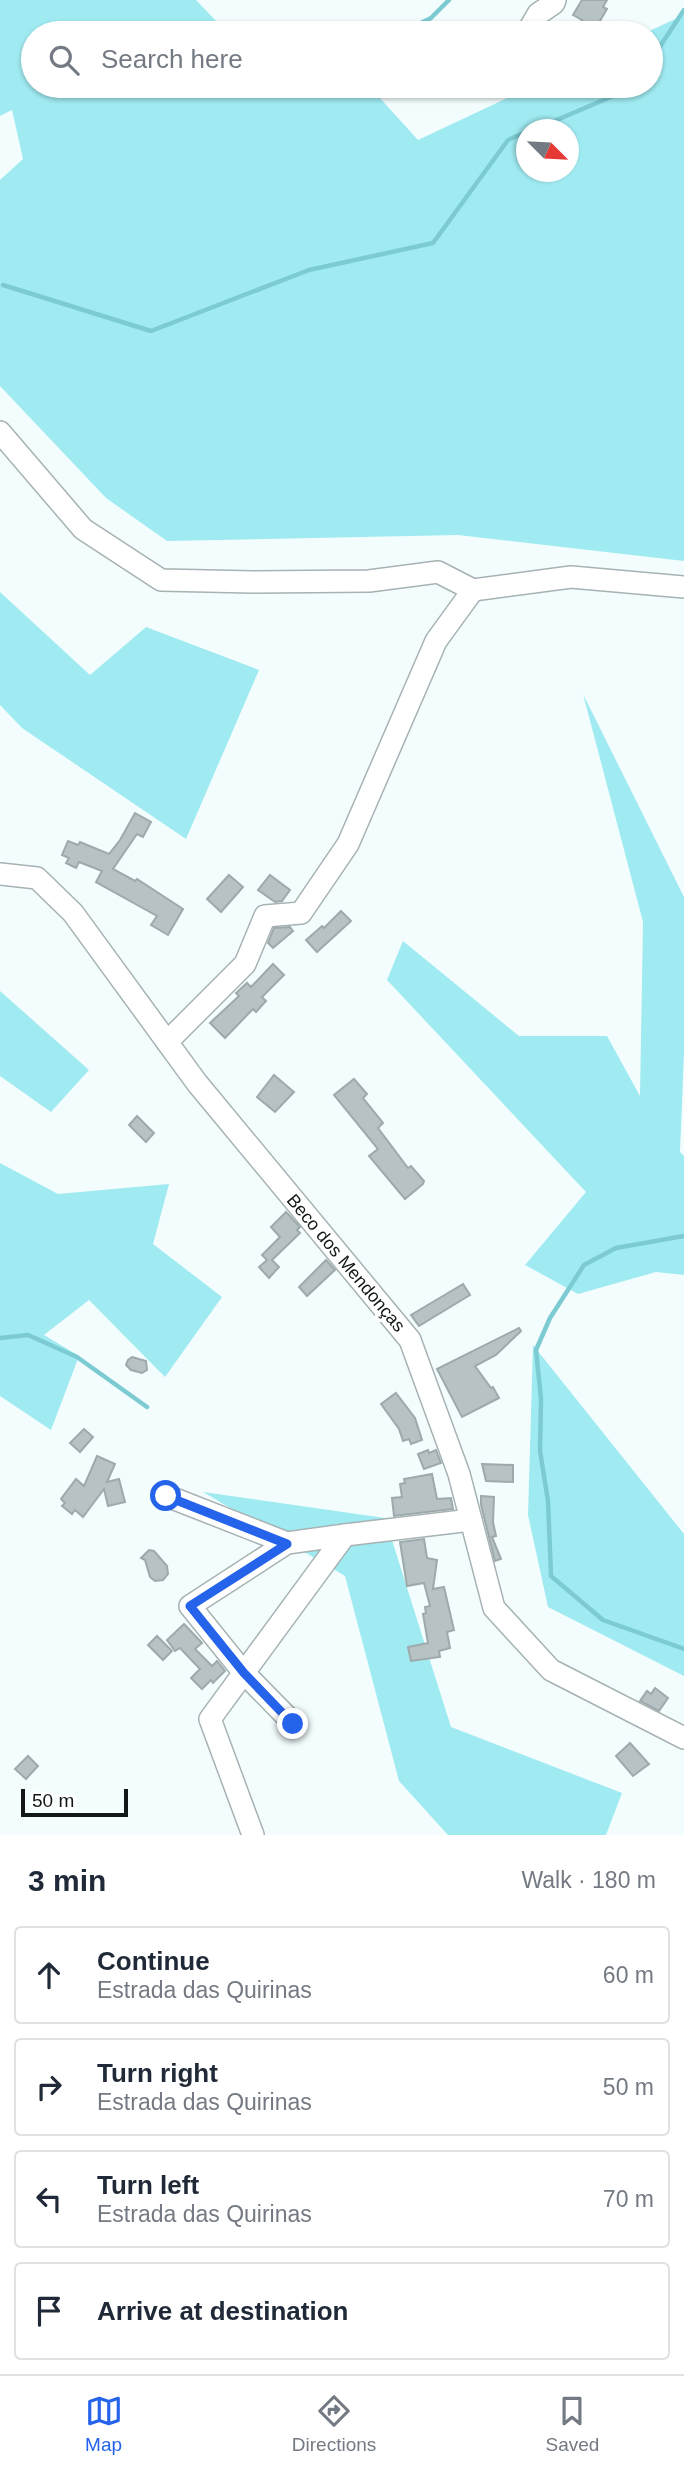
<!DOCTYPE html>
<meta charset="utf-8">
<style>
:root{--surface:#fff;--page:#f2f2f3;--text:#1f2937;--muted:#747a83;--line:#e0e1e3;--accent:#2563eb}
body{margin:0;font-family:Arial,sans-serif;background:var(--page);color:var(--text)}
.compass{position:absolute;left:516px;top:119px;width:63px;height:63px;border-radius:50%;background:var(--surface);box-shadow:0 2px 5px #0004;rotate:114deg}
.scale{position:absolute;left:21px;bottom:18px;width:107px;box-sizing:border-box;padding-left:7px;border:4px solid #121717;border-top:0;font-size:19px;line-height:24px;white-space:nowrap;color:#121717;-webkit-text-stroke:5px #fff;paint-order:stroke}
.stop{position:absolute;width:21px;height:21px;margin:-16px;border:5px solid #2563eb;border-radius:50%;background:#fff}
.stop.end{background:#2563eb;border-color:#fff;box-shadow:0 2px 7px #0008}
.list{margin:0;padding:0;list-style:none}
h2{display:flex;justify-content:space-between;align-items:center;height:91px;margin:0;padding:0 28px;font-size:30px}
h2 small{font-size:23px;font-weight:400;color:var(--muted)}
.list li{display:grid;grid-template-columns:46px 1fr auto;gap:21px;align-items:center;box-sizing:border-box;height:98px;margin:0 14px 14px;padding:0 14px;border:2px solid var(--line);border-radius:7px}
.list b{display:block;font-size:26px;white-space:nowrap}
.list p{margin:0;font-size:23px;white-space:nowrap;color:var(--muted)}
.list em{font-size:23px;font-style:normal;color:var(--muted)}
.icon{flex:none;width:38px;height:38px;fill:none;stroke:currentColor;stroke-width:2;stroke-linecap:round;stroke-linejoin:round}
.map{position:relative;flex:none;width:684px;height:1835px;overflow:hidden}
.search{position:absolute;background:var(--surface);box-shadow:0 2px 5px #0004;left:21px;right:21px;top:21px;height:77px;display:flex;align-items:center;gap:18px;box-sizing:border-box;padding:0 24px;border-radius:38px;color:var(--muted);font-size:26px}
.sheet{height:539px;background:var(--surface)}
nav{display:flex;justify-content:space-around;align-items:center;box-sizing:border-box;height:98px;border-top:2px solid var(--line);background:var(--surface);font-size:19px;color:var(--muted)}
nav a{display:grid;justify-items:center;gap:4px}
nav .on{color:var(--accent)}
.map>svg:first-child{display:block}
.green{fill:#a0ebf2;fill-rule:evenodd}
.lines{fill:none;stroke-linecap:round;stroke-linejoin:round}
.stream{stroke:#7ccbd3;stroke-width:4.5}
.building{fill:#b6c2c3;stroke:#9da9aa;stroke-width:2}
.minor-casing{stroke:#a6b2b3;stroke-width:24}
.minor{stroke:#fff;stroke-width:21}
.route{stroke:#2563eb;stroke-width:9}
.labels{text-anchor:middle;stroke-width:7;stroke-linejoin:round;paint-order:stroke}
.street-label{font-size:18px;fill:#121717;stroke:#fff}
</style>
<div class="map">
<svg width="684" height="1835" viewBox="0 0 684 1835">
<rect width="100%" height="100%" fill="#f3fdfe"/>
<g class="green">
<path d="M0,0H196L219,24L226,33H33V86H369L418,140L533,86H651V33H645L684,15V561L458,535L167,541L106,498L0,386V180L23,159L12,110L0,116ZM526,130H568V172H526Z"/>
<polygon points="0,592 90,675 146,627 259,670 186,839 22,728 0,705"/>
<polygon points="583,694 684,897 684,1054 680,1152 684,1156 684,1275 656,1272 578,1294 525,1265 586,1192 387,980 403,941 519,1036 607,1036 640,1096 643,922"/>
<polygon points="0,991 89,1070 51,1112 0,1076"/>
<polygon points="0,1163 58,1194 169,1184 153,1244 222,1297 165,1377 89,1300 44,1335 79,1356 51,1430 0,1396"/>
<polygon points="533,1345 684,1534 684,1676 548,1607 528,1515"/>
<polygon points="203,1492 385,1518 451,1727 622,1793 606,1835 448,1835 399,1781 345,1576"/>
</g>
<g class="lines">
<g class="stream">
<polyline points="401,33 431,18 449,0"/>
<polyline points="651,60 684,10"/>
<polyline points="276,95 295,86"/>
<polyline points="533,130 632,88 634,86"/>
<polyline points="3,285 151,331 309,270 433,243 508,140 526,132"/>
<polyline points="684,1236 616,1248 584,1265 550,1318 536,1350 541,1399 540,1451 548,1501 551,1576 603,1620 684,1649"/>
<polyline points="0,1338 28,1335 77,1357 147,1407"/>
</g>
</g>
<g class="building">
<polygon points="582,0 607,0 603,7 607,9 593,33 573,33 582,20 573,15"/>
<polygon points="135,813 151,822 143,837 137,834 113,869 135,881 137,879 183,909 168,935 151,925 157,916 96,882 102,871 79,862 76,868 66,863 69,858 62,855 68,841 78,845 80,842 109,854 120,840"/>
<polygon points="229,875 243,887 221,912 207,899"/>
<polygon points="270,875 290,890 282,901 275,902 258,890"/>
<polygon points="341,911 351,921 317,952 306,940 322,926 324,928"/>
<polygon points="290,927 293,931 273,948 268,943 274,928"/>
<polygon points="273,964 284,975 262,997 266,1001 256,1012 253,1009 225,1038 210,1023 239,996 236,993 247,983 251,987"/>
<polygon points="274,1075 294,1092 275,1112 257,1097"/>
<polygon points="354,1079 367,1094 363,1098 383,1123 378,1128 408,1168 411,1166 424,1181 423,1184 405,1199 369,1156 378,1149 334,1095"/>
<polygon points="137,1116 154,1133 146,1142 129,1125"/>
<polygon points="286,1212 300,1227 297,1230 300,1233 272,1260 279,1267 269,1278 259,1267 267,1260 262,1255 280,1237 271,1227"/>
<polygon points="326,1260 335,1270 307,1296 299,1287"/>
<polygon points="463,1284 470,1295 419,1326 411,1315"/>
<polygon points="519,1328 521,1331 496,1355 475,1366 491,1388 493,1387 499,1398 462,1417 437,1369"/>
<polygon points="132,1357 146,1361 147,1370 142,1373 131,1370 126,1365 128,1360"/>
<polygon points="396,1393 415,1418 422,1440 411,1444 409,1439 403,1441 399,1429 381,1404"/>
<polygon points="84,1429 93,1437 80,1452 70,1443"/>
<polygon points="428,1450 429,1453 436,1450 441,1463 424,1469 418,1454"/>
<polygon points="97,1456 115,1464 107,1482 119,1479 125,1502 108,1506 104,1489 83,1517 75,1510 72,1514 62,1506 65,1503 61,1499 76,1479 84,1486"/>
<polygon points="482,1464 513,1465 513,1482 486,1481"/>
<polygon points="432,1474 437,1499 451,1498 453,1509 394,1516 392,1498 402,1497 400,1484 405,1483 404,1479"/>
<polygon points="481,1496 494,1497 493,1522 496,1536 492,1537 501,1559 495,1561 481,1505"/>
<polygon points="424,1539 427,1558 437,1560 433,1589 444,1587 454,1630 447,1632 450,1648 439,1651 440,1657 411,1661 408,1647 428,1643 423,1614 426,1613 425,1607 430,1606 424,1583 407,1586 400,1542"/>
<polygon points="149,1550 154,1551 167,1566 168,1574 163,1580 155,1581 150,1577 145,1560 141,1558"/>
<polygon points="184,1624 202,1643 195,1649 212,1666 217,1661 225,1671 213,1683 211,1680 202,1689 191,1678 200,1669 180,1648 175,1651 167,1640"/>
<polygon points="157,1636 172,1651 163,1660 148,1645"/>
<polygon points="655,1688 668,1698 659,1711 640,1701 647,1691 651,1694"/>
<polygon points="630,1743 649,1764 633,1776 616,1756"/>
<polygon points="28,1756 38,1766 26,1779 15,1769"/>
</g>
<g class="lines">
<defs>
<g id="minor">
<polyline points="527,33 538,14 554,3 555,0"/>
<polyline points="0,432 83,529 161,580 253,582 369,581 438,572 473,590 571,577 684,587"/>
<polyline points="0,874 37,878 73,913 197,1083 410,1340 459,1474 494,1608 551,1670 684,1738"/>
<polyline points="167,1042 245,964 265,916 301,913 348,844 436,641 473,590"/>
<polyline points="167,1496 287,1543 345,1535"/>
<polyline points="287,1543 190,1606 244,1673 294,1724"/>
<polyline points="253,1835 210,1719 345,1535 471,1520"/>
</g>
</defs>
<use href="#minor" class="minor-casing"/>
<use href="#minor" class="minor"/>
</g>
<g class="lines">
<polyline class="route" points="166,1496 287,1544 190,1606 244,1673 293,1724"/>
</g>
<g class="labels">
<g class="street-label">
<text transform="translate(346 1263) rotate(50)" y="6">Beco dos Mendonças</text>
</g>
</g>
</svg>
<svg class="compass" viewBox="-18 -18 36 36"><path d="M0-13l5 13h-10z" fill="#e53935"/><path d="M0 13l5-13h-10z" fill="#747a83"/></svg>
<div class="scale">50 m</div>
<div class="stop" style="left:166px;top:1496px"></div>
<div class="stop end" style="left:293px;top:1724px"></div>
<div class="search"><svg class="icon" aria-label="search" viewBox="0 0 24 24"><circle cx="10" cy="10" r="6"/><path d="M15 15l6 6"/></svg>Search here</div>
</div>
<section class="sheet">
<h2>3 min<small>Walk · 180 m</small></h2>
<ul class="list">
<li><svg class="icon" aria-label="ahead" viewBox="0 0 24 24"><path d="M12 20V5M6 11l6-6 6 6"/></svg><div><b>Continue</b><p>Estrada das Quirinas</p></div><em>60 m</em></li>
<li><svg class="icon" aria-label="right" viewBox="0 0 24 24"><path d="M7 20v-9h11M14 6l5 5-5 5"/></svg><div><b>Turn right</b><p>Estrada das Quirinas</p></div><em>50 m</em></li>
<li><svg class="icon" aria-label="left" viewBox="0 0 24 24"><path d="M17 20v-9H6M10 6l-5 5 5 5"/></svg><div><b>Turn left</b><p>Estrada das Quirinas</p></div><em>70 m</em></li>
<li><svg class="icon" aria-label="arrive" viewBox="0 0 24 24"><path d="M6 21V4h12l-3 4 3 4H6"/></svg><div><b>Arrive at destination</b></div></li>
</ul>
</section>
<nav>
<a class="on"><svg class="icon" aria-label="map" viewBox="0 0 24 24"><path d="M3 6l6-2 6 2 6-2v14l-6 2-6-2-6 2zM9 4v14M15 6v14"/></svg>Map</a>
<a><svg class="icon" aria-label="directions" viewBox="0 0 24 24"><path d="M12 3l9 9-9 9-9-9zM9 14v-3h6M13 9l2 2-2 2"/></svg>Directions</a>
<a><svg class="icon" aria-label="saved" viewBox="0 0 24 24"><path d="M7 4h10v16l-5-4-5 4z"/></svg>Saved</a>
</nav>
